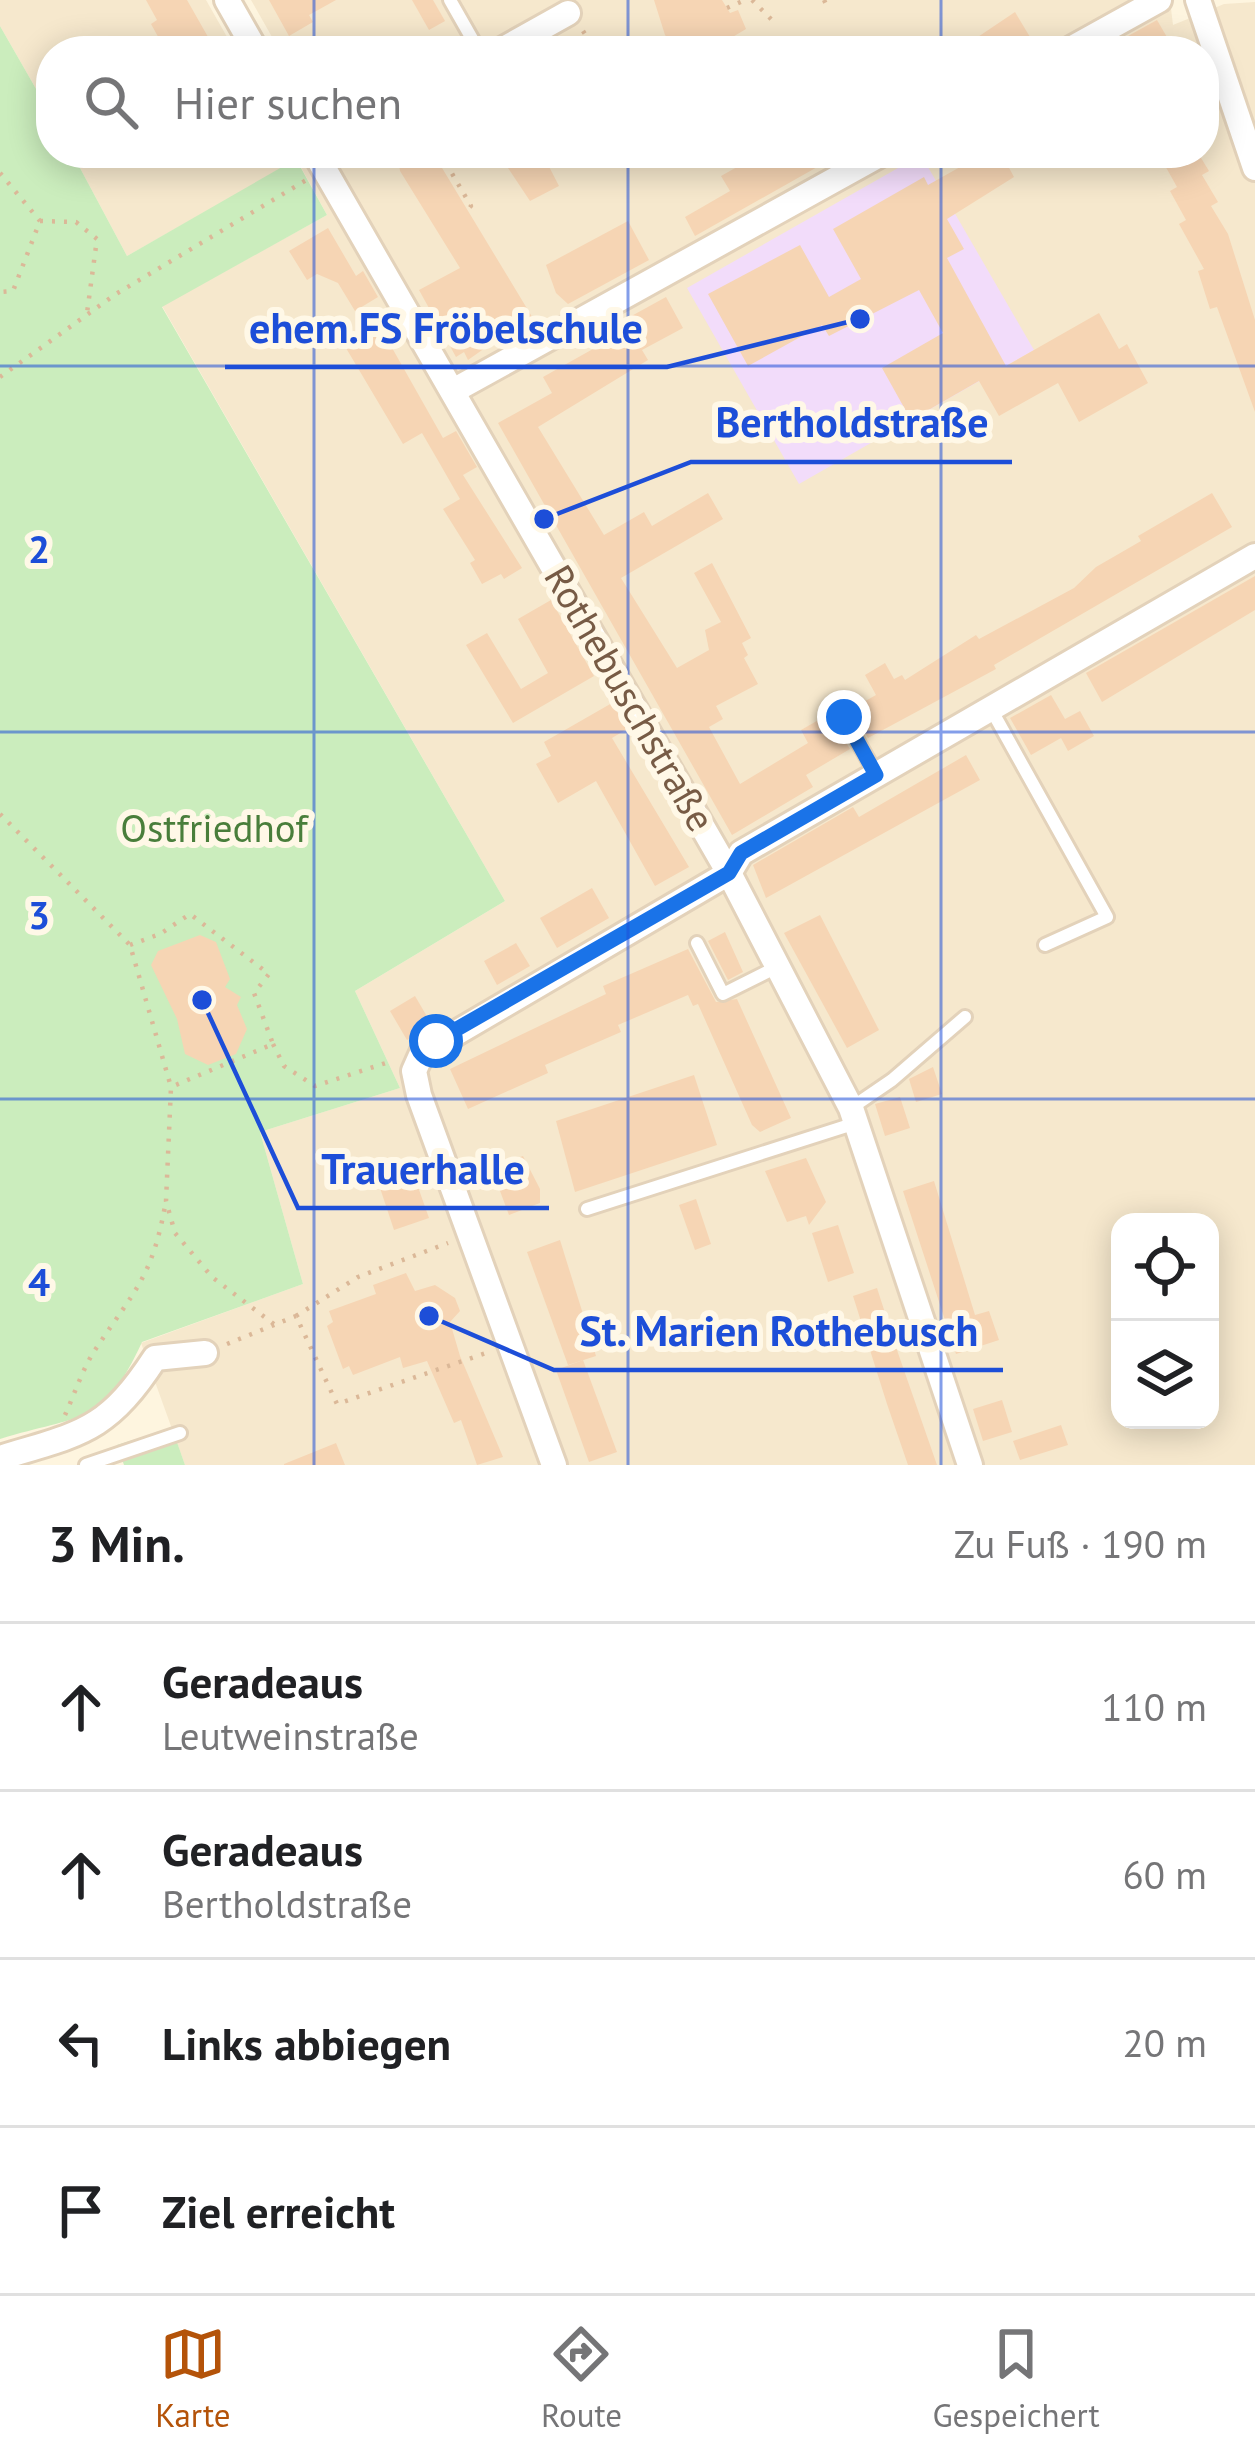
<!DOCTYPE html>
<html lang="de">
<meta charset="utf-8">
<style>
:root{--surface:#fff;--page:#f2f2f2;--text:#202124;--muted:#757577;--line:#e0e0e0;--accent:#b45309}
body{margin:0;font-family:"PT Sans",sans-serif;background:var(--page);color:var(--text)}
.controls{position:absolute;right:36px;bottom:36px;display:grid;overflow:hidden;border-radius:24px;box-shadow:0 6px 30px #0003}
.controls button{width:108px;height:108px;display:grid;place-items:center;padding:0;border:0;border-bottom:3px solid var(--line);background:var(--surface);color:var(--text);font:60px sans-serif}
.stop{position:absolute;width:36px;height:36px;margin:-27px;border:9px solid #1a73e8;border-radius:50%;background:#fff}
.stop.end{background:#1a73e8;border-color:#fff;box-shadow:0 3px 12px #0008}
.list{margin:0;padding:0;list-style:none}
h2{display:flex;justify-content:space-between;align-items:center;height:156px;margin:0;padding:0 48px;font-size:51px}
h2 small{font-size:39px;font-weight:400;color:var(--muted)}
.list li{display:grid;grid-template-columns:78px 1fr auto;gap:36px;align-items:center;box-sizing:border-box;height:168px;padding:0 48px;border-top:3px solid var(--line)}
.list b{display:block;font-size:45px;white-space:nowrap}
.list p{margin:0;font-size:39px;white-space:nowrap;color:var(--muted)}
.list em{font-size:39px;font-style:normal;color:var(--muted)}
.icon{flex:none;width:66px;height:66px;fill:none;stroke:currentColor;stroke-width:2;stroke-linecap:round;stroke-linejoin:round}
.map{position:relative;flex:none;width:1255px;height:1465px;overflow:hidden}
.search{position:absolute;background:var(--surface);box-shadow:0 6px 30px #0003;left:36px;right:36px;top:36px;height:132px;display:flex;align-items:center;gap:30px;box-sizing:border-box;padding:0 42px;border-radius:48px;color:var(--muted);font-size:45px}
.sheet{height:828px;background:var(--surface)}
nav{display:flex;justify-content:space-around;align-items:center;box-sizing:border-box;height:168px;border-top:3px solid var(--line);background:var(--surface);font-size:33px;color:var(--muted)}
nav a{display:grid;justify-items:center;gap:6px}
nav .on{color:var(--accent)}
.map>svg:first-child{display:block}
.residential{fill:#f6e8cd;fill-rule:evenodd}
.education{fill:#f2dcfa}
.green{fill:#cbedbd}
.building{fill:#f6d5b4}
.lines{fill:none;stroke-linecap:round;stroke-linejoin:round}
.service-casing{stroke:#e3d2ba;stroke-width:18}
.minor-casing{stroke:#e3d2ba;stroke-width:30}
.path{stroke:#dbb898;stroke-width:4.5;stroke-dasharray:3 9;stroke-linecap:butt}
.service{stroke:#fff;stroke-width:12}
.minor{stroke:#fff;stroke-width:24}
.route{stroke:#1a73e8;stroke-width:15}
.grid{fill:none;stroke:#1d4ed8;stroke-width:3;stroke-opacity:0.55}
.labels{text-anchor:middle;stroke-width:12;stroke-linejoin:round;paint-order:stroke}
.street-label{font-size:39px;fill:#775b45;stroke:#fff8e7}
.park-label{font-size:39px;fill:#497e3b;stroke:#fff8e7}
.grid-label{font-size:39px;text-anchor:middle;font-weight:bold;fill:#1d4ed8;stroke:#fff8e7;stroke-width:12;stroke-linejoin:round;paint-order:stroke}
.leader{fill:none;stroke:#1d4ed8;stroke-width:4.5}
.callout-dot{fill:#1d4ed8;stroke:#fff8e7;stroke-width:4.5}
.callout-label{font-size:42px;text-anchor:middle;font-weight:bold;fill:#1d4ed8;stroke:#fff8e7;stroke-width:12;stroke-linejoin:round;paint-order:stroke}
</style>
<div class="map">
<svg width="1255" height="1465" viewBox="0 0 1255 1465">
<rect width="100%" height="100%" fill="#fef5df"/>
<g class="residential">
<polygon points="0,0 206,0 235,51 51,51 51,115 0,26"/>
<path d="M251,0H1170L1173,25L1224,4L1255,2V1465H185L141,1343L303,1284L260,1132L400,1088L355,991L505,901L162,306L327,215L297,160L127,256L72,153H292L296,159L308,153H1204V51H280ZM1120,1222H1210V1420H1120Z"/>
</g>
<polygon class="education" points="921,155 1034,350 799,484 687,288"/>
<g class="green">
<path d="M0,26L51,115V153H72L127,256L296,159L327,215L162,307L505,901L355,991L400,1088L260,1132L303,1284L142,1342C103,1427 81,1414 0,1439Z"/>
<polygon points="172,1428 185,1465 124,1465 117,1445"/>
</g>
<g class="building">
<polygon points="146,0 187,0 216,51 166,51 151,24 157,20"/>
<polygon points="269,0 336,0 309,15 313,22 289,36"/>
<polygon points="412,0 433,0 445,21 429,30"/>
<polygon points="654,0 722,0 730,13 738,10 746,29 709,51 679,51 665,35"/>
<polygon points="1015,12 1033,42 1017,51 957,51"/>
<polygon points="1157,20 1175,51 1101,51"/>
<polygon points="409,153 433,153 537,325 520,335 516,326 468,360 464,352 456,357 419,290 460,268 400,171 398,159"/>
<polygon points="498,153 542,153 559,186 530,201"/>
<polygon points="762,153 842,153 695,236 685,217 730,191 721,176"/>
<polygon points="985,153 1001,153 1014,177 947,219 964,249 947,258 1006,366 1099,313 1119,349 1127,344 1148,383 1079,422 1058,383 999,416 979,381 911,420 882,368 943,333 919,290 829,336 822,325 748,366 708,294 800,245 829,297 861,279 833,229 924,177 928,185"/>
<polygon points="1177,153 1198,153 1209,171 1202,175 1218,202 1211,206 1228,234 1255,320 1255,412 1217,307 1210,309 1198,271 1204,269 1179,224 1186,220 1170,191 1177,187 1163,162"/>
<polygon points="628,221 649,260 568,304 556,293 546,265"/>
<polygon points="328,228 356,276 363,271 378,297 355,311 338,283 317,274 307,280 289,251"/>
<polygon points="666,297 683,328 642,350 648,360 538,427 604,535 644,512 652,526 708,493 723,519 621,578 677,668 709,650 705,630 721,622 694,573 712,563 751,638 742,643 748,655 744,658 758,684 716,706 723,719 709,727 740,784 808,743 801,730 829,714 850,749 806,775 813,787 732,835 498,423 552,393 543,377 609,340 606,336 629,324 626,319"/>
<polygon points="378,323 443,438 456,431 477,467 463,475 522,568 504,579 501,574 482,584 470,563 475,560 443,509 460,499 440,464 422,433 403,444 343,343"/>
<polygon points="1212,493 1232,527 994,665 996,669 868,738 851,709 876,695 865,675 885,663 894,679 902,675 905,680 976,635 979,639 1074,588 1096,567 1141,541 1138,536"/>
<polygon points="1255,576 1255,610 1102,702 1086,673"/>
<polygon points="551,600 594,676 513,723 466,645 487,633 521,689 548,673 518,619"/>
<polygon points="1051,695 1065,719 1080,711 1094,736 1068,751 1061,738 1031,755 1010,718"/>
<polygon points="612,703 627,729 612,738 689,867 655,886 596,781 558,803 536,764 551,756 544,742"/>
<polygon points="966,755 980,780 766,898 753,865 853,807 859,817"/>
<polygon points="592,888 609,918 557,948 540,918"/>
<polygon points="820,915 879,1030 847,1048 784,933"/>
<polygon points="725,932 743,972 728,980 708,941"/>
<polygon points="200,935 216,942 230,979 225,987 241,997 237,1005 247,1029 236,1054 208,1065 185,1054 177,1019 151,965 158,951"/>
<polygon points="516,943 530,966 497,985 484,961"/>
<polygon points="688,949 716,1002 737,999 791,1118 760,1132 752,1125 698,1004 693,1006 688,995 618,1025 621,1032 545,1065 548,1073 468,1109 450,1069 606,994 603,986"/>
<polygon points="415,996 432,1025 407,1040 390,1011"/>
<polygon points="933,1067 942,1094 916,1102 909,1079"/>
<polygon points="694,1075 717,1145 575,1192 556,1121"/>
<polygon points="900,1097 910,1128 885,1136 875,1104"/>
<polygon points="523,1156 540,1189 540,1203 509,1215 491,1167"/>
<polygon points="806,1158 826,1202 809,1225 806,1216 787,1222 765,1171"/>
<polygon points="412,1170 429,1218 394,1230 378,1182"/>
<polygon points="934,1181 975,1315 989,1311 999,1340 956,1354 903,1191"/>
<polygon points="696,1199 711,1244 695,1250 679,1205"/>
<polygon points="838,1225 854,1273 828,1282 812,1233"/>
<polygon points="560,1240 596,1356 568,1365 527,1252"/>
<polygon points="406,1273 415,1291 435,1285 455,1298 460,1311 450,1322 460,1356 503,1457 477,1465 461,1420 454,1423 427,1361 403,1368 400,1357 353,1375 349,1366 343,1369 327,1326 333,1322 329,1311 376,1294 373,1285"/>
<polygon points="877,1288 898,1353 937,1465 908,1465 887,1404 853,1296"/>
<polygon points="583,1360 617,1452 589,1462 556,1370"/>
<polygon points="1002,1400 1012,1432 983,1441 973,1409"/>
<polygon points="1061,1425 1068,1445 1020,1460 1013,1441"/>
<polygon points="336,1443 345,1465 284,1465 284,1464"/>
</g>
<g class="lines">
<defs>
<g id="service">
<polyline points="450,0 479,51"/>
<polyline points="991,709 1107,917 1045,945"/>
<polyline points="844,717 876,774"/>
<polyline points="697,943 723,994 777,967"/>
<polyline points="851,1108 892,1080 965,1017"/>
<polyline points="587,1209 856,1123"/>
<polyline points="86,1465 180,1433"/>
</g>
<g id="minor">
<polyline points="227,0 256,51"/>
<polyline points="1198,0 1255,168"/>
<polyline points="500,51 568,13"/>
<polyline points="1067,51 1159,0"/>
<polyline points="315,153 729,873 851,1108 970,1465"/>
<polyline points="453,391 883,153"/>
<path d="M0,1458C81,1433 106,1433 155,1358L205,1353"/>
<polyline points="554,1465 419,1095 414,1071 422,1053 729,873 741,853 1255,556"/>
</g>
</defs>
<use href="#service" class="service-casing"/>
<use href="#minor" class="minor-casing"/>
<g class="path">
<polyline points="752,0 777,25"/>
<polyline points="824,0 826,4"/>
<polyline points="727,8 745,0"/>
<polyline points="583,31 596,51"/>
<polyline points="440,153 471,206 466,210"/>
<polyline points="547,163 553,160 549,153"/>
<polyline points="0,173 40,221 13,291 0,292"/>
<polyline points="40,221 76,222 97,239 87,313"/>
<polyline points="0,377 116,294 308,179"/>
<polyline points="0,814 130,945 171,1087 166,1201 175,1233 212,1277 275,1325"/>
<polyline points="130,945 160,934 190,914 269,974 254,993 273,1044 171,1087"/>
<polyline points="273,1044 284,1066 315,1086 392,1061"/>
<polyline points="296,1316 358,1277 448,1243"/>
<polyline points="227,1344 296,1316 337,1404 492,1351"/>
<path d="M65,1415C75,1393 83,1367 97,1347C135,1290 152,1277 165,1206"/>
</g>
<use href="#service" class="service"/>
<use href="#minor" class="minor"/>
</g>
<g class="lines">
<polyline class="route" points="436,1041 729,873 741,853 876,775 844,717"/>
</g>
<path class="grid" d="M314,0V51M628,0V51M941,0V51M314,153V1465M628,153V1465M941,153V1465M0,366H1255M0,732H1255M0,1099H1255"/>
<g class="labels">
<g class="street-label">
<text transform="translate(630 698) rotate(60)" y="14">Rothebuschstraße</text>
</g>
<g class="park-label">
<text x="214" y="842">Ostfriedhof</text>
</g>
</g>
<g class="grid-label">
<text x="39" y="563">2</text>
<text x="39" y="929">3</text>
<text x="39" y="1296">4</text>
</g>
<path class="leader" d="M860 319L667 367H225M544 519L691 462H1012M202 1000L298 1208H549M429 1316L554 1370H1003"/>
<g class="callout-dot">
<circle cx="860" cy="319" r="12"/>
<circle cx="544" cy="519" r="12"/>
<circle cx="202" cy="1000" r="12"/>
<circle cx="429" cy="1316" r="12"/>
</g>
<g class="callout-label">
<text x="446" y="343">ehem.FS Fröbelschule</text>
<text x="852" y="437">Bertholdstraße</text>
<text x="423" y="1184">Trauerhalle</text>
<text x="779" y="1346">St. Marien Rothebusch</text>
</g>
</svg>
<div class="controls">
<button><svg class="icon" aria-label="locate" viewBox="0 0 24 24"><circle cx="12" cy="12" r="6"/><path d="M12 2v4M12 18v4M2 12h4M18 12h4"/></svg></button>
<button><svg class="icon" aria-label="layers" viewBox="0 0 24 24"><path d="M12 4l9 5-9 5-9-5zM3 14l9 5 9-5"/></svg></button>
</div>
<div class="stop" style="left:436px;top:1041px"></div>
<div class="stop end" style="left:844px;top:717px"></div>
<div class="search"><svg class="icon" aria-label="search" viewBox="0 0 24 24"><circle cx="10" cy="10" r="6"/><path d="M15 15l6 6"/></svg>Hier suchen</div>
</div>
<section class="sheet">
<h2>3 Min.<small>Zu Fuß · 190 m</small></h2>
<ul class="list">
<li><svg class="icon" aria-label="ahead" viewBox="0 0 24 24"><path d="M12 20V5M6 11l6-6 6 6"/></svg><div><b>Geradeaus</b><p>Leutweinstraße</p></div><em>110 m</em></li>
<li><svg class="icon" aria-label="ahead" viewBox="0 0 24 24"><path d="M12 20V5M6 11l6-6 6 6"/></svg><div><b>Geradeaus</b><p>Bertholdstraße</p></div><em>60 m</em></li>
<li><svg class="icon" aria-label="left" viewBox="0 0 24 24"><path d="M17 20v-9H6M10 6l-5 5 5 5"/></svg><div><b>Links abbiegen</b></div><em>20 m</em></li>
<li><svg class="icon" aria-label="arrive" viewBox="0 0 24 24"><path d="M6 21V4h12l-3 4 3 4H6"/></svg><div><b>Ziel erreicht</b></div></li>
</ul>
</section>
<nav>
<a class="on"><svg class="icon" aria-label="map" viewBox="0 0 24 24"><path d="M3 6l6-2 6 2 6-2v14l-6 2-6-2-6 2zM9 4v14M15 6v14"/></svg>Karte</a>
<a><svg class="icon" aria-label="directions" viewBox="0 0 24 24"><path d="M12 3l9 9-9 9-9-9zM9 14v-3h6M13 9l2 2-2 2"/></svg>Route</a>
<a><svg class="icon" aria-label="saved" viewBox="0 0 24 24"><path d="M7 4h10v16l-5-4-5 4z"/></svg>Gespeichert</a>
</nav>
